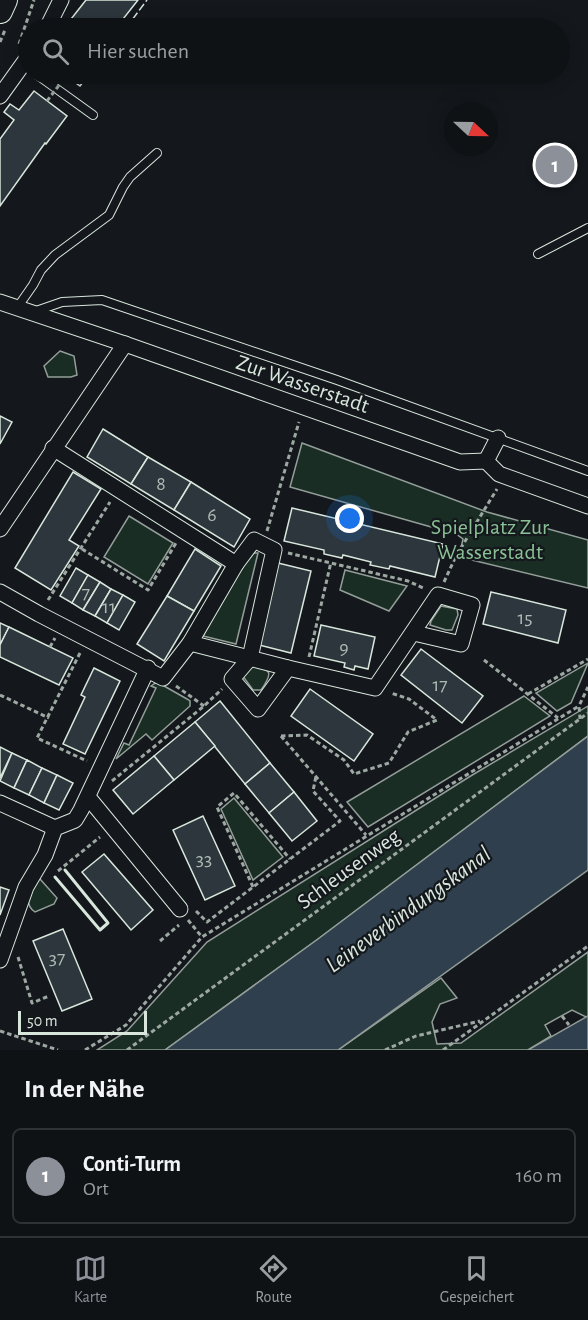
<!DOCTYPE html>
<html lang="de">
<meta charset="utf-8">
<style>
:root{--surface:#0f1215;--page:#181b1e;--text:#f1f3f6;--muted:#9b9ea0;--line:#2f3234;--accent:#8c9099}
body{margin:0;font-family:"Alegreya Sans",sans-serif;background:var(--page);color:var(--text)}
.compass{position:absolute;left:444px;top:102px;width:54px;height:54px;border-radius:50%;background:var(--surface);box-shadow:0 3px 15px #0003;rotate:112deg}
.scale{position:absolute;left:18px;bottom:15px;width:129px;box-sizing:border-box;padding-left:6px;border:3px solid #d8e6dc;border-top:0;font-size:16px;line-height:21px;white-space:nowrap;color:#d8e6dc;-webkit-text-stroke:4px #14181c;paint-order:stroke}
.you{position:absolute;left:350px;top:519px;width:21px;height:21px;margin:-15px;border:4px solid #fff;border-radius:50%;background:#1a73e8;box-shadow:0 0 0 9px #1a73e833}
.badge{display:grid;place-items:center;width:39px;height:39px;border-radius:50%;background:var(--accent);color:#fff;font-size:20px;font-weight:700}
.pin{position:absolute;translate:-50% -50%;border:3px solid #fff;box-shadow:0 2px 6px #0006}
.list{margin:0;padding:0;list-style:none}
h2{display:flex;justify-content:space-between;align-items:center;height:78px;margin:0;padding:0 24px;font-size:26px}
h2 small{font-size:20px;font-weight:400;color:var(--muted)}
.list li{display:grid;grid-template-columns:39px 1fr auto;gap:18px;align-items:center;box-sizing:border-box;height:96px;margin:0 12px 12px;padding:0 12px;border:2px solid var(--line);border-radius:9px}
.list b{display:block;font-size:22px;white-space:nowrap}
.list p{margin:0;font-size:20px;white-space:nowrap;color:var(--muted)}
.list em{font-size:20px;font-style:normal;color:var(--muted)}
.icon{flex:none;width:33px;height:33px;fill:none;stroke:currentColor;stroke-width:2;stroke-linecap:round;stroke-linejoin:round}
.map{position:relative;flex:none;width:588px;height:1050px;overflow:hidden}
.search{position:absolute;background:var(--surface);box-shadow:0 3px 15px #0003;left:18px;right:18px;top:18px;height:66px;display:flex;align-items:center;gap:15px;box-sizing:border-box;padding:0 21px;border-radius:33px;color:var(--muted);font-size:22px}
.sheet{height:186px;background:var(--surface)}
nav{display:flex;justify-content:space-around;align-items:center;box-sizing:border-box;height:84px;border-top:2px solid var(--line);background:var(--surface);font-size:16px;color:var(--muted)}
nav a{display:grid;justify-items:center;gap:3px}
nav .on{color:var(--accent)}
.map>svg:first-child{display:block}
.green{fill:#1a2d24;stroke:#939e99;stroke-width:1.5}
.water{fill:#2f3f4d;stroke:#939e99;stroke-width:1.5}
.building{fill:#2c363c;stroke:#d8e6dc;stroke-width:1.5}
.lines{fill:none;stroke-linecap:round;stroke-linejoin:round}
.service-casing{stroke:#d8e6dc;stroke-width:10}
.minor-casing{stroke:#d8e6dc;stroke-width:17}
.primary-casing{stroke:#d8e6dc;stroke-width:26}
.path{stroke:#9da8a2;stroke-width:3;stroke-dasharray:4.5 3;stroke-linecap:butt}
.service{stroke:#14181c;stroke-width:8}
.minor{stroke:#14181c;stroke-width:15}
.primary{stroke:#14181c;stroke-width:24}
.path-bridge{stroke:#9da8a2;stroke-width:3;stroke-dasharray:4.5 3;stroke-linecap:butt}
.fence{stroke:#d8e6dc;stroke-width:1.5;stroke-dasharray:8 3;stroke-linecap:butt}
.wall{stroke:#d8e6dc;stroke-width:3}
.labels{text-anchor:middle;stroke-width:4.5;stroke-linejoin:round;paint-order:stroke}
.number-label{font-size:20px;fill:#adbab4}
.street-label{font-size:22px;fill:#d8e6dc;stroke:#14181c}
.park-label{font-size:22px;fill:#8ac095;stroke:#14181c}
.water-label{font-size:24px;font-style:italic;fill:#d8e6dc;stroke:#14181c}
</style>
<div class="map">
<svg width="588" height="1050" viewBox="0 0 588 1050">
<rect width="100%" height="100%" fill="#14181c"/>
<g class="green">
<polygon points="60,351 74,356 77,375 71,377 48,377 44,366"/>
<polygon points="302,443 487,512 588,540 588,588 459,557 463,539 456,534 290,487"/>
<polygon points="129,516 173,543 148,584 104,557"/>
<polygon points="250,553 258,553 236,644 203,636"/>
<polygon points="345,570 407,586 389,611 340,590"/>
<polygon points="441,606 457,609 458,615 452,630 446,630 430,625 431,621"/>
<polygon points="588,663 571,703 557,711 536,693"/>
<path d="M249,664C270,670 275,670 261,690H253L242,675Z"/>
<polygon points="157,682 187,699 190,701 190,706 152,740 146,734 116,759 124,743 129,745 156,688 151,686"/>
<polygon points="524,696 550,716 368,827 347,802"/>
<polygon points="588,706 588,736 318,939 165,1050 97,1050 127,1031 207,942 469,777"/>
<polygon points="234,798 283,857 253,880 221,809"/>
<path d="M40,879L57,898L54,904L35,912C23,904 30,892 34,881Z"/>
<polygon points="588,952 588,1016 586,1017 572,1010 545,1025 551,1036 528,1050 338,1050 441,978 457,998 440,1004 432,1022 437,1044 461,1043"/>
</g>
<g class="water">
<polygon points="588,736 588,870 338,1050 165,1050 318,939"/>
<polygon points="588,1016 588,1050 528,1050"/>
</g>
<g class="building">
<polygon points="86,0 138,0 116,28 64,28"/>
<polygon points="63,74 89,74 80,86"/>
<polygon points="34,91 67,116 46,144 45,143 0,206 0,139 14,120 4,112 10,104 19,110"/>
<polygon points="0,416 12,422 0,444"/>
<polygon points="103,429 148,457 131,484 87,457"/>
<polygon points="148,457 191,482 174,510 131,484"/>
<polygon points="73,472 101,489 69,540 79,546 51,590 15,568"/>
<polygon points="191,482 250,519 234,547 174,510"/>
<polygon points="292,508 443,544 435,577 390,566 389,569 370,565 371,562 343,555 342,558 324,554 324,550 284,541"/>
<polygon points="195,549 221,566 194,611 167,596"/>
<polygon points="278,563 311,571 291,653 259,645"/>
<polygon points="76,568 88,575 72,603 60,596"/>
<polygon points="88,575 100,582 83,610 72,603"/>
<polygon points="100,582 111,589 95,616 83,610"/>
<polygon points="111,589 123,595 107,623 95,616"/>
<polygon points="491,592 566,610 558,643 483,624"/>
<polygon points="123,595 135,602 119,630 107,623"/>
<polygon points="167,596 194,611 164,661 137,644"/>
<polygon points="0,623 9,627 0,645"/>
<polygon points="321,625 375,637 368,669 355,666 354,670 344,667 345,663 314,656"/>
<polygon points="9,627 73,658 59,685 0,657 0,645"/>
<polygon points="421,649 483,696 462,723 401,675"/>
<polygon points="94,668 120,681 85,754 63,744 85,697 81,695"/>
<polygon points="310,689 373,734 354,761 291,716"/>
<polygon points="220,701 270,763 245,784 195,722"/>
<polygon points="195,722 215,746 174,780 154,756"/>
<polygon points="0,747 12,753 0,778"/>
<polygon points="12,753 27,760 14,788 0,781"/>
<polygon points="154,756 174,780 133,814 113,790"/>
<polygon points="27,760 42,768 29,795 14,788"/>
<polygon points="270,763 294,792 269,813 245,784"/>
<polygon points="42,768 57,775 44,803 29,795"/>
<polygon points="57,775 73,783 59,810 44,803"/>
<polygon points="294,792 317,821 292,841 269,813"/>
<polygon points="203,816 235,886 205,900 173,830"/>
<polygon points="104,854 153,910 131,930 82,872"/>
<polygon points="0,887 9,890 0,915"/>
<polygon points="63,929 92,999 62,1011 33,941"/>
</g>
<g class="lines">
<defs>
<g id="service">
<polyline points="36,74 93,115"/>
<polyline points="538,254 588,228"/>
<polyline points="17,308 33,285 41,270 55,255 109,215 123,187 130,177 157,153"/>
<polyline points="36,311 62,302 102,300 337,380 588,471"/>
</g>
<g id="minor">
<polyline points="47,28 61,0"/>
<polyline points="0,96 28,57"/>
<polyline points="0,302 125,344 460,462 486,461 499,474 588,506"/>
<polyline points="53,448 236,564"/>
<polyline points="486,461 498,438"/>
<polyline points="0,529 125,344"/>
<polyline points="0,592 39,614 163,678 190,643 236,564 254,540 274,550 250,658 232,679 258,709 288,668"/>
<polyline points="190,643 288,668 375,688 438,595 472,605 461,644 414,633"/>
<polyline points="88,797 180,909"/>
<polyline points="0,803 55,828"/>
<polyline points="0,960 26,887 45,855 55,828 75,820 81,810 148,668"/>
</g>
<polyline id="primary" points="0,11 5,0"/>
</defs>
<use href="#service" class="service-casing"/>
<use href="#minor" class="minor-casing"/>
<use href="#primary" class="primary-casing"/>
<g class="path">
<polyline points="0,42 5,30"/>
<polyline points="19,44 34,0"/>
<polyline points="267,531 299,422"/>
<polyline points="82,549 148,590 176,543"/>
<polyline points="288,553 408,581 423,588"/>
<polyline points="444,582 456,556 497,489"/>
<polyline points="48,600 110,502"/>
<polyline points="50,647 55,638"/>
<polyline points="80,653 37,738 87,761"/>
<polyline points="309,657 331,562"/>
<polyline points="484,660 558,718"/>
<polyline points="176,686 204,706"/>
<polyline points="528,694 588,659"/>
<polyline points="0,695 49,718"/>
<polyline points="580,719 579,706 588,687"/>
<polyline points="281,736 307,735 344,760 354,774 389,763 408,732 437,720 409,699 391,693"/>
<polyline points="281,736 366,835"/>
<polyline points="112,781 204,706 222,689"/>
<polyline points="58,871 100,837"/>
<polyline points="253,887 217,807 234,793 290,859"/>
<polyline points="196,911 207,922 340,821 313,791 316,776"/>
<polyline points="188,920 202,937"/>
<polyline points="160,941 179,925"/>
<polyline points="18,957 32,1003 49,996"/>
<polyline points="562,1016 569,1025"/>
<polyline points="0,1031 58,1050"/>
<polyline points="85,1050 126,1025 202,937 579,706"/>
<polyline points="127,1050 588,713"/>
<polyline points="385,1050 416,1036 480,1021"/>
<polyline points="443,1050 588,946"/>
</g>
<use href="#service" class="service"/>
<use href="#minor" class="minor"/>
<use href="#primary" class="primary"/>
<polyline class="path-bridge" points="47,101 66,76"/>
<g class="fence">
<polyline points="126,28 147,0"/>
<circle cx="554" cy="165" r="13"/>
</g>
<polyline class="wall" points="55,877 100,930 108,923 65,870"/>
</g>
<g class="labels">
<g class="number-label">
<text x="161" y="490">8</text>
<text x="212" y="521">6</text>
<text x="86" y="599">7</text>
<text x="109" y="613">11</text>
<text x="525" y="624">15</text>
<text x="344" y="654">9</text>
<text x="440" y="691">17</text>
<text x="204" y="865">33</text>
<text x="57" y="964">37</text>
</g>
<g class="street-label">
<text transform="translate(303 383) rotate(19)" y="8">Zur Wasserstadt</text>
<text transform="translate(348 868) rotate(-36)" y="8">Schleusenweg</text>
</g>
<g class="park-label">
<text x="490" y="534">Spielplatz Zur<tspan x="490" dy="25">Wasserstadt</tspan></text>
</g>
<g class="water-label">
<text transform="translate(408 909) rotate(-36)" y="8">Leineverbindungskanal</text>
</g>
</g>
</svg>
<svg class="compass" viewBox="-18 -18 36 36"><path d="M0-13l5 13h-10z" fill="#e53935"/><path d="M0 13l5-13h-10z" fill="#9b9ea0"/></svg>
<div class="scale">50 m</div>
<div class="you"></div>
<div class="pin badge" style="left:555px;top:165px">1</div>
<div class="search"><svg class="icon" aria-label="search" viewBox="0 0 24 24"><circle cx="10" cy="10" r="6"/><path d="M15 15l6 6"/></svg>Hier suchen</div>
</div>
<section class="sheet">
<h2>In der Nähe<small></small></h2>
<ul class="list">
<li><span class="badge">1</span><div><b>Conti-Turm</b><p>Ort</p></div><em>160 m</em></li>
</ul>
</section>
<nav>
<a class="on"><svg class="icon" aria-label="map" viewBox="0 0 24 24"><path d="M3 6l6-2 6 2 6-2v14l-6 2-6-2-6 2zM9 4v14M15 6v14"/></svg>Karte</a>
<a><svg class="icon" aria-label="directions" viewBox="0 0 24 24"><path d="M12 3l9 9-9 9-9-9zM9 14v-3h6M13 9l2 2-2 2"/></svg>Route</a>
<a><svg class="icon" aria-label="saved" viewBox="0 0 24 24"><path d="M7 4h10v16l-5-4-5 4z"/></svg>Gespeichert</a>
</nav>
